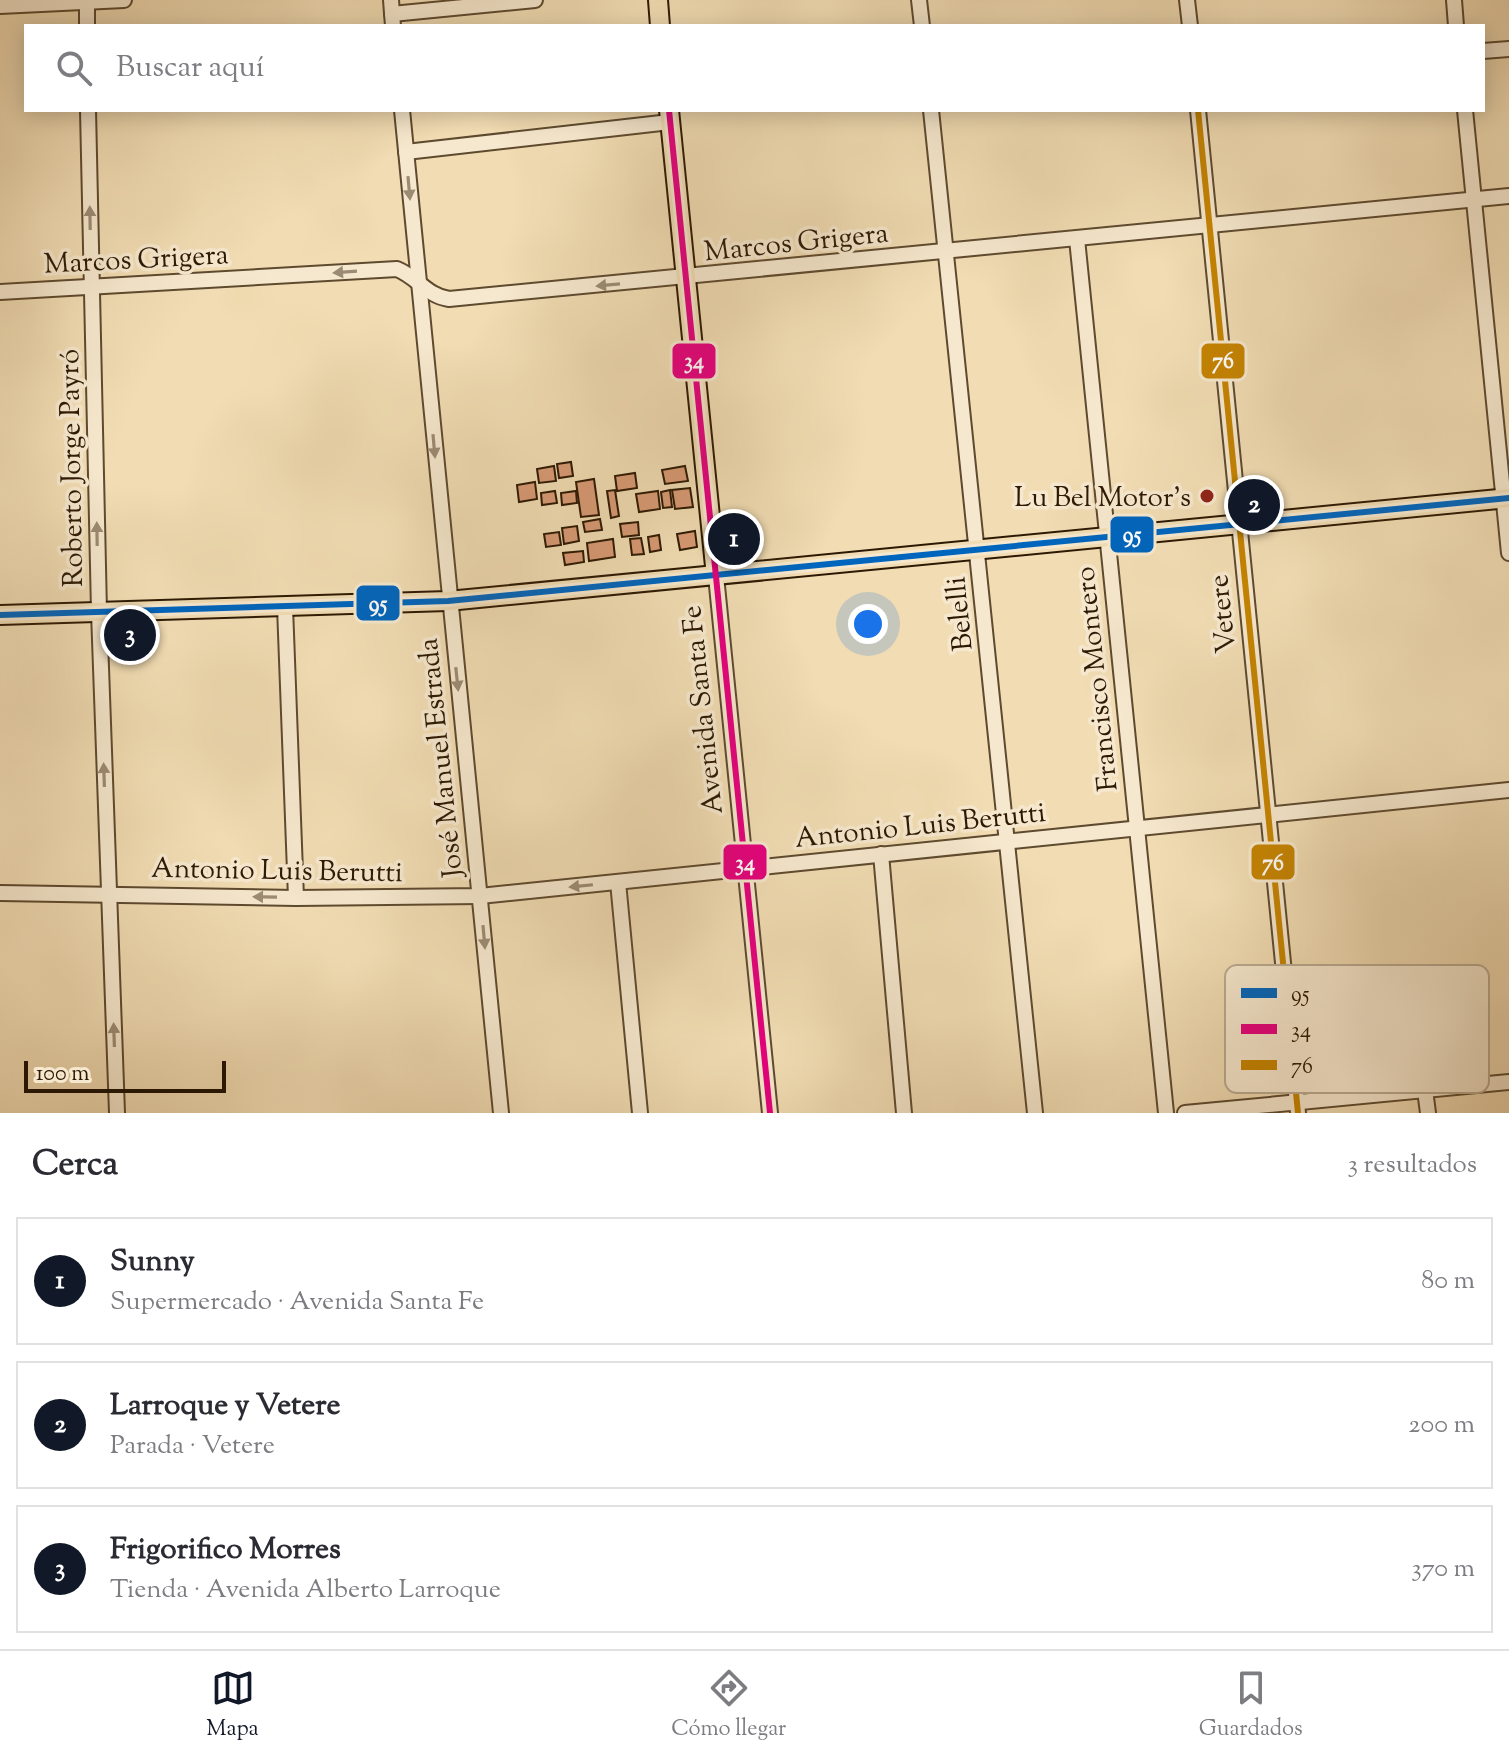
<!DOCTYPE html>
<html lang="es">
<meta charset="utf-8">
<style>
:root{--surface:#fff;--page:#f7f7f7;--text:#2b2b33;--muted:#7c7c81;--line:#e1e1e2;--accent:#111827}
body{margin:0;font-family:"Sorts Mill Goudy",serif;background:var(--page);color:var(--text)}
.scale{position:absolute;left:24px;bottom:20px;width:202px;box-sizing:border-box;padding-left:8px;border:4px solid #2d1903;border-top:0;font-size:22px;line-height:28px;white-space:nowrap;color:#2d1903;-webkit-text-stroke:6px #f6e8ce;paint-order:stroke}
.you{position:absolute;left:868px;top:624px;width:28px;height:28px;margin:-20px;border:6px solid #fff;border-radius:50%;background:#1a73e8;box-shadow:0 0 0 12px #1a73e833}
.badge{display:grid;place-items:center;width:52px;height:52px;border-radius:50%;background:var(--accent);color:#fff;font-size:26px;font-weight:700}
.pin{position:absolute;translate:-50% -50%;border:4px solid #fff;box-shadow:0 2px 8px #0006}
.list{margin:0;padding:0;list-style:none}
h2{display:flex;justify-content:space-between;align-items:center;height:104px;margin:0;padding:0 32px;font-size:34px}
h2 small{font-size:26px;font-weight:400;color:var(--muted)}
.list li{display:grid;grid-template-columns:52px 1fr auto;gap:24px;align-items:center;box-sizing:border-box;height:128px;margin:0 16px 16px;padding:0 16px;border:2px solid var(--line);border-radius:0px}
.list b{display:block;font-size:30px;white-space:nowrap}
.list p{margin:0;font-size:26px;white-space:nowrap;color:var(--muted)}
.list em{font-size:26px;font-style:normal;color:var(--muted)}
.icon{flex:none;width:44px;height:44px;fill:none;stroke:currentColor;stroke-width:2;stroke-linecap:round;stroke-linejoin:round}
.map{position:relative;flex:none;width:1509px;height:1113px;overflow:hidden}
.search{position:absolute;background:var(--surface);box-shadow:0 4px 20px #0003;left:24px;right:24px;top:24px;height:88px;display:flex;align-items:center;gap:20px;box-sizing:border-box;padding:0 28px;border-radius:0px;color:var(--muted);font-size:30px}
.sheet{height:536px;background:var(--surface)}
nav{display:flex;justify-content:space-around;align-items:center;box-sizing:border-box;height:112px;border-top:2px solid var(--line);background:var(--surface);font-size:22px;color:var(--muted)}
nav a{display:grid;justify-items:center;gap:4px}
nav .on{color:var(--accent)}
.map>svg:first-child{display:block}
.building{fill:#d89a74;stroke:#2d1903;stroke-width:2}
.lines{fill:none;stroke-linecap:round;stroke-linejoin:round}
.minor-casing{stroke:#5e4a2f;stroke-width:18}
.major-casing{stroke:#2d1903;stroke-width:22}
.minor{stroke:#f6e8ce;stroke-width:14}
.major{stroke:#f1dcb3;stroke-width:18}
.bus-1-casing{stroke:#f6e8ce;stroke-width:12}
.bus-2-casing{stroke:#f6e8ce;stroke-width:12}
.bus-3-casing{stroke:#f6e8ce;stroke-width:12}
.bus-1{stroke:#0065bd;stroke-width:6}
.bus-2{stroke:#e5007d;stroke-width:6}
.bus-3{stroke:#c48301;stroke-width:6}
.oneway{fill:#9c8b73}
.poi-dot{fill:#8f2418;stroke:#f6e8ce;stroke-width:3}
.labels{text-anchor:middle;stroke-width:7;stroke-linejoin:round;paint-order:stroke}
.street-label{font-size:28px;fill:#2d1903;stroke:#f6e8ce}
.poi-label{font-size:28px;fill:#2d1903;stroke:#f6e8ce;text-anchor:end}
.key{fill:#f6e8ce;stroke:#baaa91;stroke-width:2}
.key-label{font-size:22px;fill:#2d1903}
.line-badge{stroke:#f6e8ce;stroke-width:3}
.badge-label{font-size:22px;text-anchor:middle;font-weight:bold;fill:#fff}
</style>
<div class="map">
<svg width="1509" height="1113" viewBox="0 0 1509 1113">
<rect width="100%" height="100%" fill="#f1dcb3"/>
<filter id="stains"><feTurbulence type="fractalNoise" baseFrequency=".0025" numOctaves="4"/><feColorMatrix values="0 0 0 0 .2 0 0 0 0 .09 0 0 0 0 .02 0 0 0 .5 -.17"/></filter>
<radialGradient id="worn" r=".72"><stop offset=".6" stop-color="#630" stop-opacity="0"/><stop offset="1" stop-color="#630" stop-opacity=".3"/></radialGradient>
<g class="building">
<polygon points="571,462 573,476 559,478 557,464"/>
<polygon points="554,466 556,481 539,483 537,469"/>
<polygon points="685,466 688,481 665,484 662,470"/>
<polygon points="635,473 637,488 617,491 615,476"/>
<polygon points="594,479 599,515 581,517 576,482"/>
<polygon points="535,482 537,499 519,502 517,485"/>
<polygon points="690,488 693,507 675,509 672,490"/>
<polygon points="615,490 619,516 611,518 607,491"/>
<polygon points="670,490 672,507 663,508 661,492"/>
<polygon points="555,491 557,503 542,505 541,493"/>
<polygon points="576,491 577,503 562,505 561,493"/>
<polygon points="658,491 660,509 639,512 636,494"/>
<polygon points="600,519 602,530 585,532 583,522"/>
<polygon points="638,522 639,535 622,537 620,524"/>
<polygon points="577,526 579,541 564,544 562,528"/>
<polygon points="695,531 697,547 680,550 677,534"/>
<polygon points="559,532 561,545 546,547 544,534"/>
<polygon points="659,535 661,550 650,552 648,537"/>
<polygon points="641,538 644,554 632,555 630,539"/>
<polygon points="613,539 615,557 589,561 587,543"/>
<polygon points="583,551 584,562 565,565 563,553"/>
</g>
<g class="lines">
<defs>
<g id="minor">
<polyline points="87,0 87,26"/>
<polyline points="391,0 393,26"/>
<polyline points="919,0 922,26"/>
<polyline points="1187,0 1190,26"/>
<polyline points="1454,0 1456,26"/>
<polyline points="0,6 124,0"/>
<polyline points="392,14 535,0"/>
<polyline points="1483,51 1509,49"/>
<polyline points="88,110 99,612 117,1113"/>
<polyline points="402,110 501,1113"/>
<polyline points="931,110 1035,1113"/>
<polyline points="1198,110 1298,1113"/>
<polyline points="1465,110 1509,553"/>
<polyline points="406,152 670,122"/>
<polyline points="1077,239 1166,1113"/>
<path d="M0,292L397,269C417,277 427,296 449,299L1509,196"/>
<polyline points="716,576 770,1113"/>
<polyline points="285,607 296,898"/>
<polyline points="881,854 904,1113"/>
<polyline points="618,882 640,1113"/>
<polyline points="0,893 296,898 480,896 1509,790"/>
<polyline points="1425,1090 1428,1113"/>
<polyline points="1185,1113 1509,1082"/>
</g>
<g id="major">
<polyline points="658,0 660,26"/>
<polyline points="669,110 716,576"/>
<polyline points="0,615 448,601 1509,498"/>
</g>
</defs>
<use href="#minor" class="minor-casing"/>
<use href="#major" class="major-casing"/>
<use href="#minor" class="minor"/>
<use href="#major" class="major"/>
<defs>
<polyline id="bus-1" points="0,615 448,601 1509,498"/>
<polyline id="bus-2" points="669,110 770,1113"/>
<polyline id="bus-3" points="1198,110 1298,1113"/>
</defs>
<use href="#bus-1" class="bus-1-casing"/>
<use href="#bus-2" class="bus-2-casing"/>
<use href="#bus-3" class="bus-3-casing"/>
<use href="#bus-1" class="bus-1"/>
<use href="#bus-2" class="bus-2"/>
<use href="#bus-3" class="bus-3"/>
</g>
<defs><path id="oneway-solid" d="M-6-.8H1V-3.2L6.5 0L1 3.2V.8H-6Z" transform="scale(2)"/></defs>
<g class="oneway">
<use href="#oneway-solid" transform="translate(409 188) rotate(85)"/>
<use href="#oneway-solid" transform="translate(90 218) rotate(-91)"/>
<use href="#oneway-solid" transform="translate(345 272) rotate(176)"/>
<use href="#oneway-solid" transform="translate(608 285) rotate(175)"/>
<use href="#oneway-solid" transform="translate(434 446) rotate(85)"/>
<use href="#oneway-solid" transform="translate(97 534) rotate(-91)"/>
<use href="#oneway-solid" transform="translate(457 679) rotate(84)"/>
<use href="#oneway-solid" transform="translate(104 775) rotate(-92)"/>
<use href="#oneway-solid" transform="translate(581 886) rotate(174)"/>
<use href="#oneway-solid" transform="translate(265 897) rotate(-179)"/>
<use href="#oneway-solid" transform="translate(484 937) rotate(85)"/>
<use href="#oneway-solid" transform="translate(114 1035) rotate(-92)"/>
</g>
<circle class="poi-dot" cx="1207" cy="496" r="8"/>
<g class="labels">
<g class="street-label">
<text transform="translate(796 241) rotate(-6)" y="10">Marcos Grigera</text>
<text transform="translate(136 258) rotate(-3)" y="10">Marcos Grigera</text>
<text transform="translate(70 468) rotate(-91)" y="10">Roberto Jorge Payró</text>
<text transform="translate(958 614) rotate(-96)" y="10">Belelli</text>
<text transform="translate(1221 614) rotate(-96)" y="10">Vetere</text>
<text transform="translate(1095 679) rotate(-96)" y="10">Francisco Montero</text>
<text transform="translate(701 710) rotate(-96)" y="10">Avenida Santa Fe</text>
<text transform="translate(439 758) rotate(-96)" y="10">José Manuel Estrada</text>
<text transform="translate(920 824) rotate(-6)" y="10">Antonio Luis Berutti</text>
<text transform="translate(277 869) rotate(1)" y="10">Antonio Luis Berutti</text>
</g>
<g class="poi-label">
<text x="1191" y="506">Lu Bel Motor's</text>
</g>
</g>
<rect x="1225" y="965" width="264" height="128" rx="12" class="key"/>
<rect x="1241" y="988" width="36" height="10" fill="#0065bd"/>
<rect x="1241" y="1024" width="36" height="10" fill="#e5007d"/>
<rect x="1241" y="1060" width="36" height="10" fill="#c48301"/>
<g class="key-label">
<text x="1291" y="1001">95</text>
<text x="1291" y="1037">34</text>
<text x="1291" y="1073">76</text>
</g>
<g class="line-badge">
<rect x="671" y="342" width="46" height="38" rx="8" fill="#e5007d"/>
<rect x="1200" y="342" width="46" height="38" rx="8" fill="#c48301"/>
<rect x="1109" y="515" width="46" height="39" rx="8" fill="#0065bd"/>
<rect x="355" y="584" width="46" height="38" rx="8" fill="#0065bd"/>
<rect x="1250" y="843" width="46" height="38" rx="8" fill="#c48301"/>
<rect x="722" y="843" width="46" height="38" rx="8" fill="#e5007d"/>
</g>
<g class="badge-label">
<text x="694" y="368">34</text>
<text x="1223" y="368">76</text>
<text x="1132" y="542">95</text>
<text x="378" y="611">95</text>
<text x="1273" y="870">76</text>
<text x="745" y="870">34</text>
</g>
<rect width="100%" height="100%" filter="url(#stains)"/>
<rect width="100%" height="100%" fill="url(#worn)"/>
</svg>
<div class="scale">100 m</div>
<div class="you"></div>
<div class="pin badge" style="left:734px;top:539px">1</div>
<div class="pin badge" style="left:1254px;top:505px">2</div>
<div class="pin badge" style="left:130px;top:635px">3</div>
<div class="search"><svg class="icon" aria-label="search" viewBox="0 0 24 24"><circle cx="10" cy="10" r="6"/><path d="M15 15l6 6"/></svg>Buscar aquí</div>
</div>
<section class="sheet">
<h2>Cerca<small>3 resultados</small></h2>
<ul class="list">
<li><span class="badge">1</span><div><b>Sunny</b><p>Supermercado · Avenida Santa Fe</p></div><em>80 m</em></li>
<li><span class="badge">2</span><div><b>Larroque y Vetere</b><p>Parada · Vetere</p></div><em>200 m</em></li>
<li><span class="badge">3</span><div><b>Frigorifico Morres</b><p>Tienda · Avenida Alberto Larroque</p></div><em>370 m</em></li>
</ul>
</section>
<nav>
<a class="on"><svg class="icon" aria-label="map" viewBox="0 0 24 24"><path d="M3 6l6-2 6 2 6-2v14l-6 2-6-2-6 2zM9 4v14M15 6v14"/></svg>Mapa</a>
<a><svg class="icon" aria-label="directions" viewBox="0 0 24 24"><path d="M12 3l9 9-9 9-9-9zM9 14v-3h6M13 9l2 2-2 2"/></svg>Cómo llegar</a>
<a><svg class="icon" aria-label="saved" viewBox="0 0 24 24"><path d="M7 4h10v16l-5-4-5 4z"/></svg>Guardados</a>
</nav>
